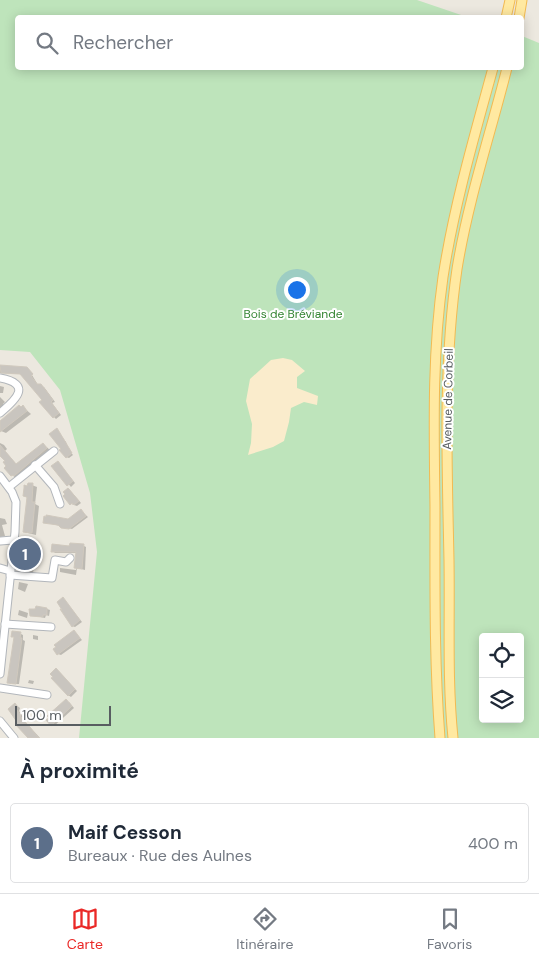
<!DOCTYPE html>
<html lang="fr">
<meta charset="utf-8">
<style>
:root{--surface:#fff;--page:#f6f6f7;--text:#1f2937;--muted:#747a83;--line:#e0e1e3;--accent:#ea2927}
body{margin:0;font-family:"DM Sans",sans-serif;background:var(--page);color:var(--text)}
.controls{position:absolute;right:15px;bottom:15px;display:grid;overflow:hidden;border-radius:5px;box-shadow:0 2px 12px #0003}
.controls button{width:45px;height:45px;display:grid;place-items:center;padding:0;border:0;border-bottom:1px solid var(--line);background:var(--surface);color:var(--text);font:25px sans-serif}
.scale{position:absolute;left:15px;bottom:12px;width:96px;box-sizing:border-box;padding-left:5px;border:2px solid #585d61;border-top:0;font-size:14px;line-height:18px;white-space:nowrap;color:#585d61;-webkit-text-stroke:4px #fff;paint-order:stroke}
.you{position:absolute;left:296px;top:289px;width:18px;height:18px;margin:-12px;border:4px solid #fff;border-radius:50%;background:#1a73e8;box-shadow:0 0 0 8px #1a73e833}
.badge{display:grid;place-items:center;width:32px;height:32px;border-radius:50%;background:var(--accent);color:#fff;font-size:16px;font-weight:700}
.pin{position:absolute;translate:-50% -50%;border:2px solid #fff;box-shadow:0 1px 5px #0006}
.list{margin:0;padding:0;list-style:none}
h2{display:flex;justify-content:space-between;align-items:center;height:65px;margin:0;padding:0 20px;font-size:21px}
h2 small{font-size:16px;font-weight:400;color:var(--muted)}
.list li{display:grid;grid-template-columns:32px 1fr auto;gap:15px;align-items:center;box-sizing:border-box;height:80px;margin:0 10px 10px;padding:0 10px;border:1px solid var(--line);border-radius:5px}
.list b{display:block;font-size:19px;white-space:nowrap}
.list p{margin:0;font-size:16px;white-space:nowrap;color:var(--muted)}
.list em{font-size:16px;font-style:normal;color:var(--muted)}
.icon{flex:none;width:28px;height:28px;fill:none;stroke:currentColor;stroke-width:2;stroke-linecap:round;stroke-linejoin:round}
.map{position:relative;flex:none;width:539px;height:738px;overflow:hidden}
.search{position:absolute;background:var(--surface);box-shadow:0 2px 12px #0003;left:15px;right:15px;top:15px;height:55px;display:flex;align-items:center;gap:12px;box-sizing:border-box;padding:0 18px;border-radius:5px;color:var(--muted);font-size:19px}
.sheet{height:155px;background:var(--surface)}
nav{display:flex;justify-content:space-around;align-items:center;box-sizing:border-box;height:70px;border-top:1px solid var(--line);background:var(--surface);font-size:14px;color:var(--muted)}
nav a{display:grid;justify-items:center;gap:2px}
nav .on{color:var(--accent)}
.map>svg:first-child{display:block}
.green{fill:#bee4bb;fill-rule:evenodd}
.sand{fill:#faeccc}
.shadow{fill:#0003}
.building{fill:#c9c5bf;stroke:#d0c9be}
.lines{fill:none;stroke-linecap:round;stroke-linejoin:round}
.minor-casing{stroke:#b2b6bb;stroke-width:9}
.major-casing{stroke:#f2ba52;stroke-width:11}
.minor{stroke:#fff;stroke-width:7}
.major{stroke:#ffe9a1;stroke-width:9}
.labels{text-anchor:middle;stroke-width:4;stroke-linejoin:round;paint-order:stroke}
.park-label{font-size:12px;fill:#358533;stroke:#fff}
.street-label{font-size:12px;fill:#585d61;stroke:#fff}
</style>
<div class="map">
<svg width="539" height="738" viewBox="0 0 539 738">
<rect width="100%" height="100%" fill="#ece8df"/>
<path class="green" d="M0,0H417L467,17L18,18V68H522V36L539,43V738H79L97,552L90,493L60,390L30,352L0,350ZM483,637H520V719H483Z"/>
<polygon class="sand" points="283,358 292,360 305,371 297,377 297,388 318,396 317,405 304,402 291,408 289,422 284,441 273,447 248,455 251,443 252,424 246,401 250,379 271,360"/>
<g class="shadow">
<polygon points="0,366 26,368 29,370 38,385 44,387 55,402 52,403 61,415 56,419 54,417 43,401 22,374 0,373"/>
<polygon points="0,386 4,387 3,393 0,393"/>
<polygon points="0,397 5,402 3,404 4,406 0,409"/>
<polygon points="23,407 31,414 6,433 1,431 0,422"/>
<polygon points="57,430 66,442 68,448 73,455 69,458 66,457 63,449"/>
<polygon points="0,443 4,445 7,449 5,451 17,465 43,444 50,450 16,478 12,475 6,462 0,453"/>
<polygon points="58,462 75,483 71,487 53,466"/>
<polygon points="29,484 37,487 35,504 39,506 36,535 24,532 28,498 24,496"/>
<polygon points="69,489 81,503 77,506 71,504"/>
<polygon points="81,511 88,517 72,529 44,522 69,520"/>
<polygon points="0,518 5,519 7,524 2,525 5,536 0,537"/>
<polygon points="32,545 36,547 33,573 24,572 20,570"/>
<polygon points="84,546 86,547 85,570 77,568 76,575 60,572 60,568 76,570 77,553 55,553 53,551"/>
<polygon points="19,582 28,584 25,592 18,589"/>
<polygon points="63,599 82,622 75,627 72,626"/>
<polygon points="47,609 50,610 49,616 46,615 45,618 31,615"/>
<polygon points="19,610 28,613 27,618 18,615"/>
<polygon points="74,631 82,640 61,655 58,654"/>
<polygon points="21,634 23,635 23,640 25,641 19,684 11,684 8,682 15,638 13,636"/>
<polygon points="33,635 38,636 38,640 33,639"/>
<polygon points="59,672 77,691 71,697 68,695"/>
<polygon points="29,680 34,681 33,684 28,683"/>
<polygon points="69,702 74,708 54,726 52,725"/>
<polygon points="15,704 20,708 19,711 23,717 22,718 40,738 30,738 19,722"/>
</g>
<g class="building">
<polygon points="0,365 27,367 33,374 31,376 37,384 41,384 53,400 51,402 59,413 53,418 39,402 42,400 20,374 1,373"/>
<polygon points="19,405 21,407 23,405 27,411 0,432 0,421"/>
<polygon points="57,428 72,453 66,458 59,450 61,449 49,434"/>
<polygon points="43,443 47,448 14,476 13,475 11,476 4,468 6,466 3,462 5,461 0,456 0,445 16,464"/>
<polygon points="58,461 73,481 67,486 51,466"/>
<polygon points="28,483 33,483 32,502 35,502 32,533 23,532 27,497 23,496 24,488 24,485 27,486"/>
<polygon points="68,488 79,501 74,505 72,503 70,505 63,496 65,494 63,492"/>
<polygon points="81,509 86,516 69,529 61,528 58,525 43,523 44,516 46,517 46,515 68,519"/>
<polygon points="21,542 32,543 29,571 18,570 19,559 17,559 18,554 20,554"/>
<polygon points="70,543 84,544 82,569 74,568 76,552 51,552 52,544 69,546"/>
<polygon points="63,597 80,620 72,627 60,609 62,610 57,602"/>
<polygon points="36,606 47,608 47,615 43,615 43,617 30,616 29,609 35,609"/>
<polygon points="74,630 80,638 57,655 53,649 56,647 54,645"/>
<polygon points="12,631 21,632 20,638 22,638 16,684 7,683 14,637 11,637"/>
<polygon points="56,668 75,689 68,696 51,678 53,677 50,674"/>
<polygon points="66,699 72,706 51,726 46,720 49,718 47,716"/>
<polygon points="15,703 17,706 16,709 21,715 20,716 39,738 28,738 15,724 17,722 8,709"/>
</g>
<g class="lines">
<defs>
<g id="minor">
<path d="M0,378C32,384 17,399 0,413"/>
<polyline points="35,465 54,487 60,504"/>
<polyline points="0,476 12,492 16,502 15,532 0,674"/>
<polyline points="9,487 54,451"/>
<polyline points="0,541 13,540"/>
<polyline points="0,568 10,571"/>
<polyline points="10,575 52,578 55,560 66,562 70,558"/>
<polyline points="5,624 51,627"/>
<polyline points="0,688 47,695"/>
<polyline points="0,721 14,738"/>
</g>
<g id="major">
<polyline points="506,18 510,0"/>
<polyline points="519,18 522,0"/>
<path d="M440,738C434,661 435,584 435,507C434,430 432,354 443,277C454,206 474,137 493,68"/>
<path d="M453,738C447,679 450,619 449,560C447,463 443,365 457,269C468,201 490,135 507,68"/>
</g>
</defs>
<use href="#minor" class="minor-casing"/>
<use href="#major" class="major-casing"/>
<use href="#minor" class="minor"/>
<use href="#major" class="major"/>
</g>
<g class="labels">
<g class="park-label">
<text x="293" y="318">Bois de Bréviande</text>
</g>
<g class="street-label">
<text transform="translate(448 399) rotate(-89)" y="4">Avenue de Corbeil</text>
</g>
</g>
</svg>
<div class="controls">
<button><svg class="icon" aria-label="locate" viewBox="0 0 24 24"><circle cx="12" cy="12" r="6"/><path d="M12 2v4M12 18v4M2 12h4M18 12h4"/></svg></button>
<button><svg class="icon" aria-label="layers" viewBox="0 0 24 24"><path d="M12 4l9 5-9 5-9-5zM3 14l9 5 9-5"/></svg></button>
</div>
<div class="scale">100 m</div>
<div class="you"></div>
<div class="pin badge" style="left:25px;top:554px;background:#5c6f8a">1</div>
<div class="search"><svg class="icon" aria-label="search" viewBox="0 0 24 24"><circle cx="10" cy="10" r="6"/><path d="M15 15l6 6"/></svg>Rechercher</div>
</div>
<section class="sheet">
<h2>À proximité<small></small></h2>
<ul class="list">
<li><span class="badge" style="background:#5c6f8a">1</span><div><b>Maif Cesson</b><p>Bureaux · Rue des Aulnes</p></div><em>400 m</em></li>
</ul>
</section>
<nav>
<a class="on"><svg class="icon" aria-label="map" viewBox="0 0 24 24"><path d="M3 6l6-2 6 2 6-2v14l-6 2-6-2-6 2zM9 4v14M15 6v14"/></svg>Carte</a>
<a><svg class="icon" aria-label="directions" viewBox="0 0 24 24"><path d="M12 3l9 9-9 9-9-9zM9 14v-3h6M13 9l2 2-2 2"/></svg>Itinéraire</a>
<a><svg class="icon" aria-label="saved" viewBox="0 0 24 24"><path d="M7 4h10v16l-5-4-5 4z"/></svg>Favoris</a>
</nav>
